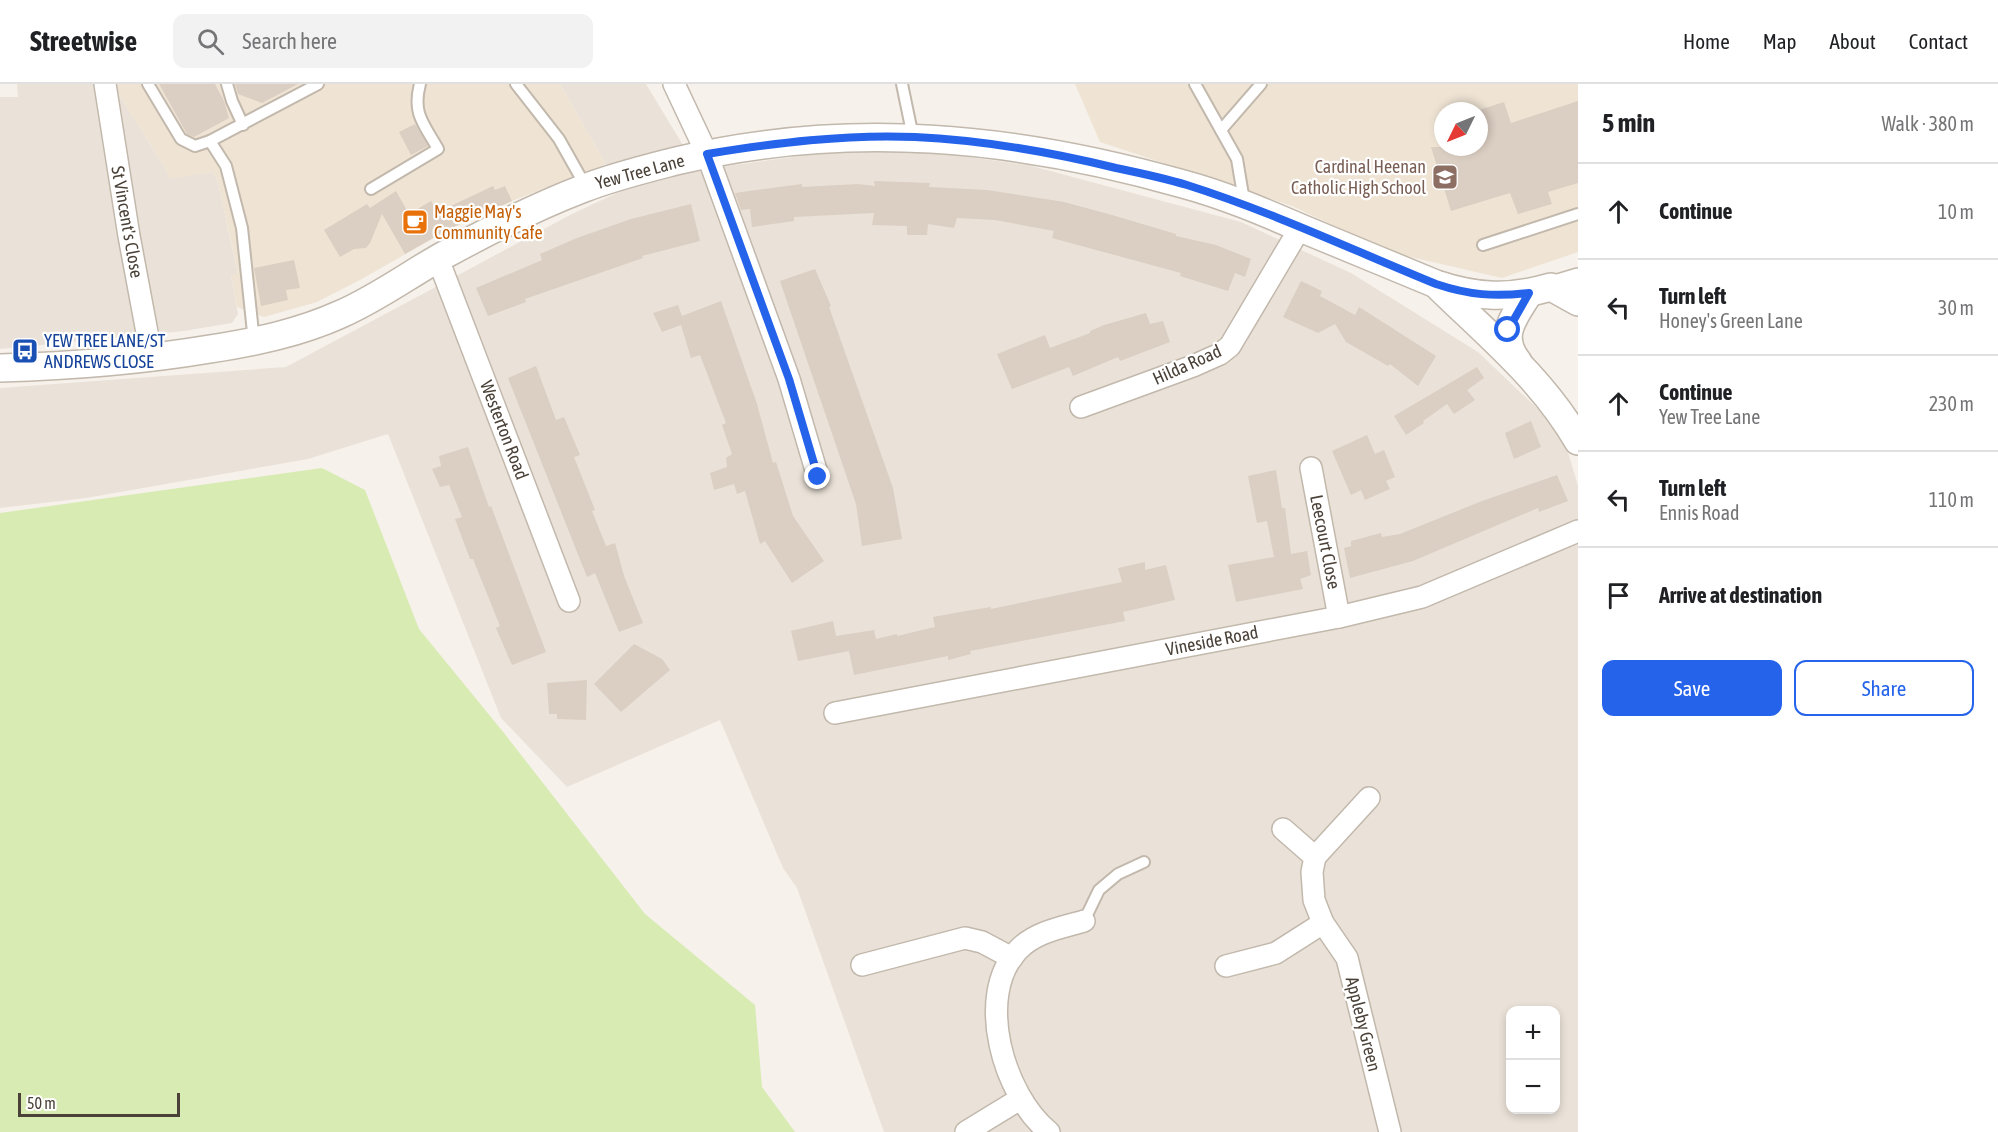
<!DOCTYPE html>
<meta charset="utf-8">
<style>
:root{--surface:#fff;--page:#f2f2f2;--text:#202124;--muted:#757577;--line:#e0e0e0;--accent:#2563eb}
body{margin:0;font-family:"Asap Condensed",sans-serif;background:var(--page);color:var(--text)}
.controls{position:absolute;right:18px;bottom:18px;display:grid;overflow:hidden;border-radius:12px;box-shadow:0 3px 9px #0003}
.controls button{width:54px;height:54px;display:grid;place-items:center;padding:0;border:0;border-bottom:2px solid var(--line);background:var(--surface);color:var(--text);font:30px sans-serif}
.compass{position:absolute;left:1434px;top:18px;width:54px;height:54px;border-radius:50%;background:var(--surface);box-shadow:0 3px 9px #0003;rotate:227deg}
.scale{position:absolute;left:18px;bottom:15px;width:162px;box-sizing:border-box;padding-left:6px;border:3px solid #4a4138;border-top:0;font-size:16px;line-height:21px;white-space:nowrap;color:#4a4138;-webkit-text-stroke:4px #fff;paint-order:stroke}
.stop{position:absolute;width:18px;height:18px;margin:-14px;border:4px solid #2563eb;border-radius:50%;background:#fff}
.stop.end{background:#2563eb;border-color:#fff;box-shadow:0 2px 6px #0008}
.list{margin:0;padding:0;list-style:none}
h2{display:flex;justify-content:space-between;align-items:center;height:78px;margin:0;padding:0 24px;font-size:26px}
h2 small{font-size:20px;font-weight:400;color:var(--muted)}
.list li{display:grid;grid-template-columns:39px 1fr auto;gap:18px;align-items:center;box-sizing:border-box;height:96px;padding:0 24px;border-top:2px solid var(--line)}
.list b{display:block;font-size:22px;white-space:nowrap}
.list p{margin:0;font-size:20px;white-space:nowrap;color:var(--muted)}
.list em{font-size:20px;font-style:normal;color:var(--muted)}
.actions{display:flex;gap:12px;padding:18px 24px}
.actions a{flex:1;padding:14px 0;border:2px solid var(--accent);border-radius:12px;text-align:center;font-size:21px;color:var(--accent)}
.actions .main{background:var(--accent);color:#fff}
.icon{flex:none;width:33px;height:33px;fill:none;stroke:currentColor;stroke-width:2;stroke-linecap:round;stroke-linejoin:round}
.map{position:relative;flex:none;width:1578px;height:1048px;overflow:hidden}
header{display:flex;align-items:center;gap:36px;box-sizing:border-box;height:84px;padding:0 30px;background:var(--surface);border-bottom:2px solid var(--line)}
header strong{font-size:28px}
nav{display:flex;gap:33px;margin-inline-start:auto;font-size:21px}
.search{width:420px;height:54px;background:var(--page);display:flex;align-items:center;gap:15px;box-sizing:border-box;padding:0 21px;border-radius:12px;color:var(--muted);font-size:22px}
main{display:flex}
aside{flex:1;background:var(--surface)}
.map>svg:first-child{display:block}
.residential{fill:#eae2d8;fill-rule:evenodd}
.education{fill:#efe4d4;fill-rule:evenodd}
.green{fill:#d8ebb2}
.building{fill:#dbcec2}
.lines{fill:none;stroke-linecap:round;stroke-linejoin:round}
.service-casing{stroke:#c2b8ac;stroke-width:14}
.minor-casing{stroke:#c2b8ac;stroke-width:24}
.tertiary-casing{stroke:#c2b8ac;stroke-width:30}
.service{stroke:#fff;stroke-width:10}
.minor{stroke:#fff;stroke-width:21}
.tertiary{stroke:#fff;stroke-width:27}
.route{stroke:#2563eb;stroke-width:8}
.labels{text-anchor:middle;stroke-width:4.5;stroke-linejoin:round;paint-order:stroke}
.education-label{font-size:18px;fill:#785e54;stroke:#fff;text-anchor:end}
.street-label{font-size:18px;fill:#4a4138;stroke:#fff}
.food-label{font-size:18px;fill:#c56008;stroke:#fff;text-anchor:start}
.transit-label{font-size:18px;fill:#164399;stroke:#fff;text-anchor:start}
</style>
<header>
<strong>Streetwise</strong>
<div class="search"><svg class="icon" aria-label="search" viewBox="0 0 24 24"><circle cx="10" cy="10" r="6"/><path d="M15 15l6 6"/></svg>Search here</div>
<nav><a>Home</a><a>Map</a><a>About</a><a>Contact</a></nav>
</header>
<main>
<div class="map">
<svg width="1578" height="1048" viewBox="0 0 1578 1048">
<rect width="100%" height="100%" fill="#f6f1eb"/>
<g class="residential">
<polygon points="17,0 112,0 164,82 170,94 213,88 218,99 238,190 231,191 238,230 232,239 184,247 0,265 0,13 18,13"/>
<path d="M560,0H646L698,86L880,61L1028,81L1241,138L1351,189L1478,268L1562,348L1578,402V1048H884L797,804L783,784L720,636L567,703L501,634L388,350L308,375L86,414L0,424V304L286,283L574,129L632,102L606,80ZM1510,926H1556V1026H1510Z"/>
</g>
<g class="education">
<polygon points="112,0 560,0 606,80 512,117 448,146 360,196 317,218 264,233 237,223 231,191 238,189 218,99 213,88 170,95 164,82"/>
<path d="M1075,0H1578V168L1502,194L1389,168L1292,122L1100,58ZM1443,27H1479V63H1443Z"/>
</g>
<polygon class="green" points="322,384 365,406 419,545 504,649 645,830 755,921 762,1003 795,1048 0,1048 0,429"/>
<g class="building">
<polygon points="159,0 215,0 224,17 229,34 194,53 187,50"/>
<polygon points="235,0 298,0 262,19 238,10"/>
<polygon points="1578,17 1578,99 1548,108 1552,120 1518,130 1510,109 1451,127 1431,63 1479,63 1479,26 1504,18 1511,39"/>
<polygon points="415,40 428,62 411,71 399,48"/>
<polygon points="874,97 930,99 929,103 987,106 1064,118 1112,131 1176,150 1176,152 1216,161 1251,175 1245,193 1235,189 1228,207 1180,192 1181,189 1052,154 1054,147 995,136 957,134 954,144 928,140 927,151 907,151 907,142 872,141 874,129 794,133 794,137 752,143 750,125 741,126 735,109 802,100 802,103 858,100 875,102"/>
<polygon points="493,102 495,106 505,102 512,117 449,145 405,170 382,130 370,159 366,164 354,165 340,173 324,146 367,120 370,124 396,107 409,130 431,117 438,128"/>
<polygon points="691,120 700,157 642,172 643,174 525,215 526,218 488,232 476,204 542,176 540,170 577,154 631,135"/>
<polygon points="294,176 300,204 286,206 288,216 261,222 254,184"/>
<polygon points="815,185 831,222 829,223 893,404 902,455 862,462 856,420 780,197"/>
<polygon points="1301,197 1322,207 1320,212 1355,231 1359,223 1436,272 1418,302 1390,280 1388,282 1346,258 1335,240 1318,249 1283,233"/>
<polygon points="721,217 757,320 773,379 776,378 793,432 824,477 792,499 765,457 760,460 745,407 737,410 734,400 714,406 710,389 727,383 726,374 732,370 722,341 726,339 700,271 691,274 681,241 662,248 653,229 678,221 682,232"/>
<polygon points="1146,229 1150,240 1163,237 1170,258 1120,277 1118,273 1073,292 1069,283 1012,305 997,270 1045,251 1050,264 1090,249 1090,247 1104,241"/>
<polygon points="536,282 556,336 564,333 580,371 574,373 595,426 592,427 606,462 615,459 624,492 643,539 619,548 595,489 587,493 508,294"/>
<polygon points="1477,283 1484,294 1467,306 1475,316 1454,330 1447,320 1423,337 1424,339 1406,351 1394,332"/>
<polygon points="1531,337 1541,363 1514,375 1505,349"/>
<polygon points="1367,351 1375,370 1384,366 1395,393 1386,397 1390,405 1365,416 1361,406 1351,411 1332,367"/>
<polygon points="468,363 489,423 491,422 546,568 512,581 496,544 500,542 473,475 470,475 455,435 462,433 449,401 440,403 432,385 441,382 439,372"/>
<polygon points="1276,386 1282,424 1285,424 1291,470 1307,467 1311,491 1300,495 1303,505 1236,518 1228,481 1274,473 1267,437 1257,439 1248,392"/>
<polygon points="1557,391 1568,417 1539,428 1538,424 1413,477 1350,494 1344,464 1351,462 1351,457 1381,449 1382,453 1400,450 1482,417"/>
<polygon points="1145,478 1145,486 1166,481 1175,516 1123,528 1125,537 970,567 971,570 948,576 948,572 854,591 849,567 798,577 791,547 833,537 836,552 874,546 876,555 897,550 897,552 935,543 933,533 966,527 991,523 991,525 1122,498 1118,484"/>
<polygon points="634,560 662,575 670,586 621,628 594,600"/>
<polygon points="587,596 586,636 557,635 557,630 549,630 547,599"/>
</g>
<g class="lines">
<defs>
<g id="service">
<polyline points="148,0 181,55 195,62 210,57 318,0"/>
<polyline points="227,0 232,17 243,41"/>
<polyline points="516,0 559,55 586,103"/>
<polyline points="902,0 913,53"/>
<polyline points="1195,0 1237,75 1244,117"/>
<polyline points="1221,46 1261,0"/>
<polyline points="210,57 226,82 242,144 254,258"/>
<path d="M371,105L438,65C424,40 412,30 420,0"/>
<polyline points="1483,161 1578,130"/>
<polyline points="1084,837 1099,806 1118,790 1144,778"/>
</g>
<g id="minor">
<polyline points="105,0 129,152 152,275"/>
<polyline points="674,0 707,70 789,295 818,393"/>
<polyline points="438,175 569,517"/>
<polyline points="1551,203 1578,195"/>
<polyline points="1081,323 1193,282 1220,270 1230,262 1300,144"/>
<polyline points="1311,384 1339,533"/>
<polyline points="835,629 1339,533 1422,513 1578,447"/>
<polyline points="1283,745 1315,773 1369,714"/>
<polyline points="1315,773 1312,788 1314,816 1323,839 1347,874 1390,1048"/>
<polyline points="862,881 965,854 982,858 1012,874"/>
<polyline points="1226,882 1276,869 1323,839"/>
<polyline points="966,1048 1020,1015"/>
<path d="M1049,1048C1004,1012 974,912 1018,866C1035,848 1060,844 1084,837"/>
</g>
<g id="tertiary">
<path d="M1439,203C1488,251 1543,296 1578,357"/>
<path d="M1518,278C1497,252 1514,233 1529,209"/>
<path d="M0,284C73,282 138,277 210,265C255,258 299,249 341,230C378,214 411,189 446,170C490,146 535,123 582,105C612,93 645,85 676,77C847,36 1015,52 1183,100C1224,111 1264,128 1303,145C1347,163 1392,182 1436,200C1478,214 1509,215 1551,203L1578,218"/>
</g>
</defs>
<use href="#service" class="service-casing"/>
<use href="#minor" class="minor-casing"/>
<use href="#tertiary" class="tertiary-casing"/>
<use href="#service" class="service"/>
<use href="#minor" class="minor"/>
<use href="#tertiary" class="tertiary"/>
</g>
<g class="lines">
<path class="route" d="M818,393L789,295L707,70C775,59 845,50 915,53C983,56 1050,68 1116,84C1140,89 1164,94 1187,101C1272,128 1353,166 1436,200C1469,211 1494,213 1529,209L1508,246"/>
</g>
<defs>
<symbol id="school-square" viewBox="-11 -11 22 22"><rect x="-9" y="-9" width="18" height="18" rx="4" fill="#8d6e63" stroke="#fff"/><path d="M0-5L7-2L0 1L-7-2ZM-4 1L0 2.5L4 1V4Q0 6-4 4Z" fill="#fff"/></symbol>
<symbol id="cafe-square" viewBox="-11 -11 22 22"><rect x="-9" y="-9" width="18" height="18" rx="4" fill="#e8710a" stroke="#fff"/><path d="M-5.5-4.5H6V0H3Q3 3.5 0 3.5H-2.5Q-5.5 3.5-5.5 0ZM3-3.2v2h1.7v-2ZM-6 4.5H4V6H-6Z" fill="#fff"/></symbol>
<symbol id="bus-square" viewBox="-11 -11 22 22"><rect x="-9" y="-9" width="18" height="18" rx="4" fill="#1a4fb4" stroke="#fff"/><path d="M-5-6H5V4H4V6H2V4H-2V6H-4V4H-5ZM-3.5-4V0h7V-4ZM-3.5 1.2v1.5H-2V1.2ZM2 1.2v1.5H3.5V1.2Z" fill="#fff"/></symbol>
</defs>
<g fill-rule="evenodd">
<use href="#school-square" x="1430" y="78" width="30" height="30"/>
<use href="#cafe-square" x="400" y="123" width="30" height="30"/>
<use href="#bus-square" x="10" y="252" width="30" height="30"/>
</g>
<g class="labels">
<g class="education-label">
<text x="1426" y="89">Cardinal Heenan<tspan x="1426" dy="21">Catholic High School</tspan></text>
</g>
<g class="street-label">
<text transform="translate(640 88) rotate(-15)" y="6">Yew Tree Lane</text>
<text transform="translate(127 138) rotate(80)" y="6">St Vincent's Close</text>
<text transform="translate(1187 281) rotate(-24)" y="6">Hilda Road</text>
<text transform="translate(504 346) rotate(69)" y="6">Westerton Road</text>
<text transform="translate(1325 458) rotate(79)" y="6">Leecourt Close</text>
<text transform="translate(1212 557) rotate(-11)" y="6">Vineside Road</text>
<text transform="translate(1363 940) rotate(76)" y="6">Appleby Green</text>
</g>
<g class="food-label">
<text x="434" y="134">Maggie May's<tspan x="434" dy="21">Community Cafe</tspan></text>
</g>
<g class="transit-label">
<text x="44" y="263">YEW TREE LANE/ST<tspan x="44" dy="21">ANDREWS CLOSE</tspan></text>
</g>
</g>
</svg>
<div class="controls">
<button>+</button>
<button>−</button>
</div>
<svg class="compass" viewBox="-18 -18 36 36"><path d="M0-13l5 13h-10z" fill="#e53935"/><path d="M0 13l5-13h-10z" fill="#757577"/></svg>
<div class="scale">50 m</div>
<div class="stop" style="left:1508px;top:246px"></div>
<div class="stop end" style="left:818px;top:393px"></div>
</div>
<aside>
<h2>5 min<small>Walk · 380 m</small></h2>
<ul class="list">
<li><svg class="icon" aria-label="ahead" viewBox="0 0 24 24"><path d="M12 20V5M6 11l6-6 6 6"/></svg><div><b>Continue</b></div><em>10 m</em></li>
<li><svg class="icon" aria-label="left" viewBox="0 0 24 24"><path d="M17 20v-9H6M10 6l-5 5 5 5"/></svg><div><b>Turn left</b><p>Honey's Green Lane</p></div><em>30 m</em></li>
<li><svg class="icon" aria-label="ahead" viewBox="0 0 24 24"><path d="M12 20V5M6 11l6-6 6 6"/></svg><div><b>Continue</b><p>Yew Tree Lane</p></div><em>230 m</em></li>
<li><svg class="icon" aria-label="left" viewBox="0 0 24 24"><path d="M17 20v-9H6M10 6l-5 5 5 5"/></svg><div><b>Turn left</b><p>Ennis Road</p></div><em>110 m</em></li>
<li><svg class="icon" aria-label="arrive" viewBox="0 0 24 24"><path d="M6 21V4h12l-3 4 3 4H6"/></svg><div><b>Arrive at destination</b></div></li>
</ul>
<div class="actions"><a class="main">Save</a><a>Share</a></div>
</aside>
</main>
